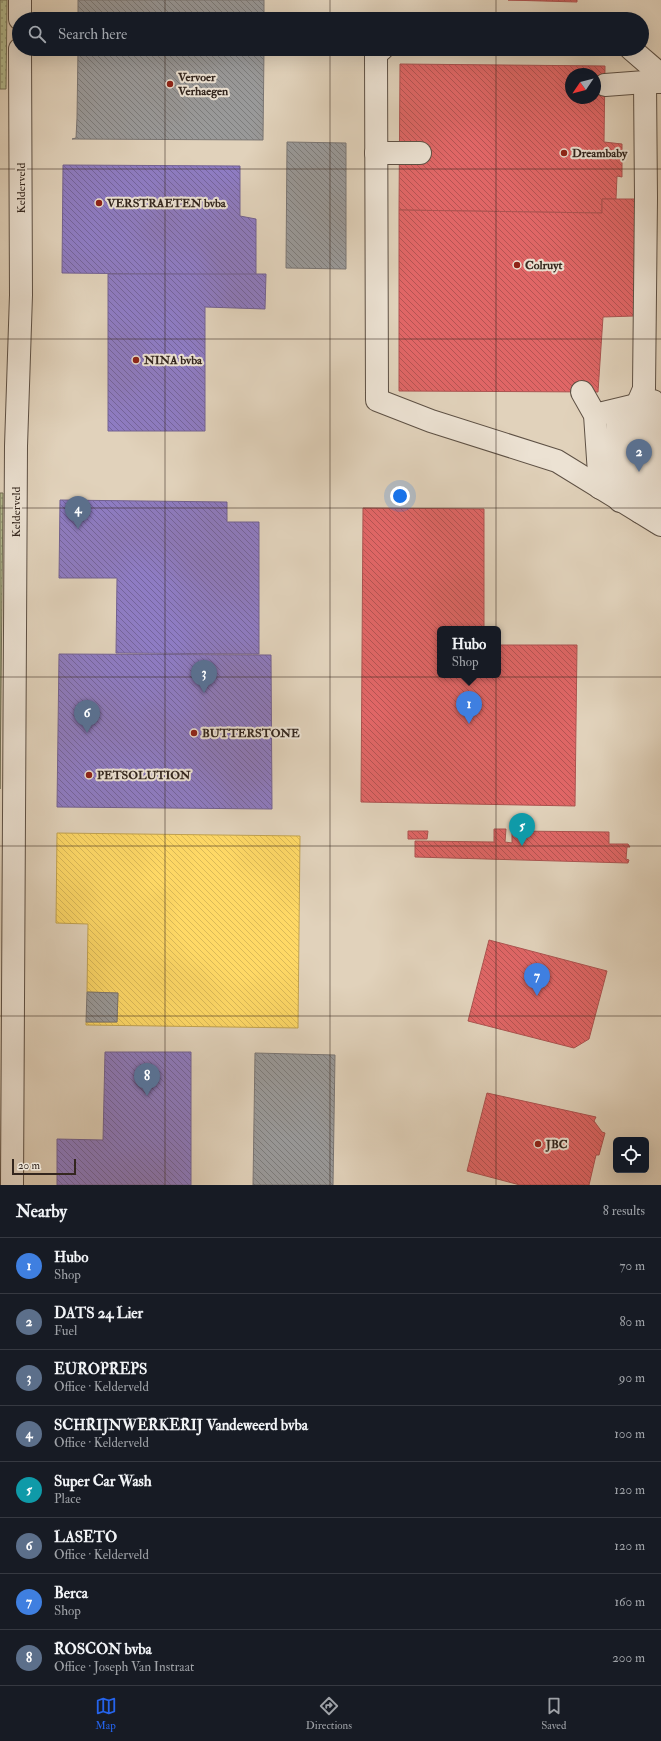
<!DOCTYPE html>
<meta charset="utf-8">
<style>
:root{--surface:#171b24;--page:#242831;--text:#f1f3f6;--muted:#9ea1a6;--line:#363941;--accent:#2563eb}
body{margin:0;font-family:"IM FELL Double Pica",serif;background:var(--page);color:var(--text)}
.controls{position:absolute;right:12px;bottom:12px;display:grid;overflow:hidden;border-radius:6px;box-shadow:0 4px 16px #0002}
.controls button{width:36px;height:36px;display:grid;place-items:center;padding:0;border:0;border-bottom:1px solid var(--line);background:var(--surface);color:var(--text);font:20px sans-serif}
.compass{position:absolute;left:565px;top:68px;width:36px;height:36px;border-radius:50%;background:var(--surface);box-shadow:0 4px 16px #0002;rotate:235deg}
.scale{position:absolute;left:12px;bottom:10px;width:64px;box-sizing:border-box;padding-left:4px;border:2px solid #33261e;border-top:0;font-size:11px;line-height:14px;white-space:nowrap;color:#33261e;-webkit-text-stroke:3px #ece2d3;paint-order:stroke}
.you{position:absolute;left:400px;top:496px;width:14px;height:14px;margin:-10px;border:3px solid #fff;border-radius:50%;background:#1a73e8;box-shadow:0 0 0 6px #1a73e833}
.badge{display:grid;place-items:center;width:26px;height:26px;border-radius:50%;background:var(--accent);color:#fff;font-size:13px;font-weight:700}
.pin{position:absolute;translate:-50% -33px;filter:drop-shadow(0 1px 2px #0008)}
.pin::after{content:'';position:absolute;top:21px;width:14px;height:12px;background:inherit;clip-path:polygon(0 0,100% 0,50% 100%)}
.popup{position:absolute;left:437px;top:626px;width:64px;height:52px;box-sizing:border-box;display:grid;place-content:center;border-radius:6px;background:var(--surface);filter:drop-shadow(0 1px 3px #0005);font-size:13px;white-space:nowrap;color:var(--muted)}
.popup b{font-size:15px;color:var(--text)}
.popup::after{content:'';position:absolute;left:50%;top:100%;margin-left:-8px;border:8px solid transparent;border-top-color:var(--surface)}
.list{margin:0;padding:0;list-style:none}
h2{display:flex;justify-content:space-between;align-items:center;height:52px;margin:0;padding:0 16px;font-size:17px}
h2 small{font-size:13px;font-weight:400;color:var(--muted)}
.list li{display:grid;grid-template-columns:26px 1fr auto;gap:12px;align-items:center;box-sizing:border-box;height:56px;padding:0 16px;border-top:1px solid var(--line)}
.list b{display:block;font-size:15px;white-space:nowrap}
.list p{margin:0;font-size:13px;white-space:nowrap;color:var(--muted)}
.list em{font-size:13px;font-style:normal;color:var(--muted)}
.icon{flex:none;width:22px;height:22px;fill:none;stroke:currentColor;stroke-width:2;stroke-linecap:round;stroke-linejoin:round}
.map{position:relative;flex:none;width:661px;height:1185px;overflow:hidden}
.search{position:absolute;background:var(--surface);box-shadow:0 4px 16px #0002;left:12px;right:12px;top:12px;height:44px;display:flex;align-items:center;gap:10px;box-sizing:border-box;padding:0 14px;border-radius:22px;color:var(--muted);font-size:15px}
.sheet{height:500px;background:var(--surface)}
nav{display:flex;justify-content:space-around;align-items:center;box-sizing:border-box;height:56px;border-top:1px solid var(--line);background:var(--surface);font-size:11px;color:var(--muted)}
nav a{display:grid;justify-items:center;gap:2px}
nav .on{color:var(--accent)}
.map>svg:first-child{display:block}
.grass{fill:url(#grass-dots);stroke:#747056}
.homes{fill:url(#homes-back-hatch);stroke:#c2a350}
.shops{fill:url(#shops-back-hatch);stroke:#ac5350;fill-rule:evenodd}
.offices{fill:url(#offices-back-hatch);stroke:#736292}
.industry{fill:url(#industry-back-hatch);stroke:#7a7674}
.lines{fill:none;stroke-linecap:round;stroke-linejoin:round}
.minor-casing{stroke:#5e5145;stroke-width:24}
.minor{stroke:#ece2d3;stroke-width:22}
.grid{fill:none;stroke:#33261e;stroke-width:1;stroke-opacity:0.55}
.poi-dot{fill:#8f2418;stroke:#ece2d3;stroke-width:1.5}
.labels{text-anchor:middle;stroke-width:4;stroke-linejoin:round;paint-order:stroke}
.poi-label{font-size:12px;font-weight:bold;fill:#33261e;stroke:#ece2d3;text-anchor:start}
.street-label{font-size:12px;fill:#33261e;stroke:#ece2d3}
</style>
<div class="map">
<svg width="661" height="1185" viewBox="0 0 661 1185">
<defs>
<pattern id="grass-dots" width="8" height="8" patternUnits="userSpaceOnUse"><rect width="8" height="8" fill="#b4bb8f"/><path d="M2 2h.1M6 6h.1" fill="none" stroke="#939874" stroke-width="1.8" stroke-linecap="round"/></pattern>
<pattern id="homes-back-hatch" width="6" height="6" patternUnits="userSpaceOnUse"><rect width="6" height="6" fill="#ffd966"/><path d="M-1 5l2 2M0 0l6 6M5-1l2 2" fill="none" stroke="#dbba58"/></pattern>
<pattern id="shops-back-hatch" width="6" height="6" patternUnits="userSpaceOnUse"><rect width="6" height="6" fill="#e06666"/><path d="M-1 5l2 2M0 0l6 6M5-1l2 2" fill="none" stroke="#b65453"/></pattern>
<pattern id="offices-back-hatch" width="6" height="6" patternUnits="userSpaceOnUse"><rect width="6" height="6" fill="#8e7cc3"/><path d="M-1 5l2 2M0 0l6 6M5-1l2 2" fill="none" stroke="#75659e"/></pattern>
<pattern id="industry-back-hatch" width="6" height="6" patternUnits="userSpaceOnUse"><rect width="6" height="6" fill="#999"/><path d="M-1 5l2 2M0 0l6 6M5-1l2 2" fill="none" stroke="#7d7d7c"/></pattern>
</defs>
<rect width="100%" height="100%" fill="#e1d2bb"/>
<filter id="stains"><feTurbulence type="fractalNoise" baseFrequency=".005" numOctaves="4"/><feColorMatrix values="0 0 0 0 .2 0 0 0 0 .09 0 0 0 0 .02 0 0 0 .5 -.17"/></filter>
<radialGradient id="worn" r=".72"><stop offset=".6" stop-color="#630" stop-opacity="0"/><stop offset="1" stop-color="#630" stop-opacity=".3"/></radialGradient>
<g class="grass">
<polygon points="0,0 7,0 6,89 0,89"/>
<polygon points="0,493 3,493 0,789"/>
</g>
<polygon class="homes" points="57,833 300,836 298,1028 86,1025 86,1022 117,1022 118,993 87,992 88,924 56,923"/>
<g class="shops">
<polygon points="508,0 577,0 577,2"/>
<path d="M400,64L605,66L604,142L622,144V177L617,176L616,199H602V213L399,210ZM571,74H595V98H571Z"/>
<polygon points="602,199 636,199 634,316 603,317 598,392 399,391 399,210 602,213"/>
<polygon points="363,508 484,509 484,629 440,629 440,675 498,675 498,645 577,645 575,806 361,802"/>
<polygon points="494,829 506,829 505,842 512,843 512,831 609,832 609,844 628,844 630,847 627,847 626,859 629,860 628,863 415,857 415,841 494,842"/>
<polygon points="408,831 428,831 427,839 408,839"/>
<polygon points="489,940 607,971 589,1039 574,1048 468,1021"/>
<polygon points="487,1093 596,1117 594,1121 602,1132 605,1133 599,1155 596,1155 589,1185 520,1185 467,1171"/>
</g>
<g class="offices">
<polygon points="63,165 240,166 240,216 256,219 256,275 62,273"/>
<polygon points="108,274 266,274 265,309 205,307 205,431 108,431"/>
<polygon points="60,500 227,502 227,522 259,522 259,654 116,653 117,578 59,578"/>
<polygon points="59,654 271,655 272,809 57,807"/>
<polygon points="105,1052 191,1052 191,1185 57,1185 57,1139 103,1140"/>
</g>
<g class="industry">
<rect x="78" y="0" width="186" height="19"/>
<polygon points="78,49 264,49 263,140 72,139 76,138 77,118"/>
<polygon points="287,142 346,143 346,269 286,268"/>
<polygon points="87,992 118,993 117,1022 86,1022"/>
<polygon points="255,1053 335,1055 333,1185 253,1185"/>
</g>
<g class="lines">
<defs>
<g id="minor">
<polyline points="20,19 20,0"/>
<polyline points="382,49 376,54 377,400 431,421 557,461 661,525"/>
<polyline points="631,49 661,75"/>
<polyline points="605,85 645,82"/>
<polyline points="376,153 420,153"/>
<polyline points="582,392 595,415 600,488"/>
<polyline points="617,411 620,501"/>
<polyline points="595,415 653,401 657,522"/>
<polyline points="640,512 637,405 644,389 646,198 645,82 661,82"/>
<polyline points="12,1185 16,446 21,295 20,49"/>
</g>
</defs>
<use href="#minor" class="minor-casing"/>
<use href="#minor" class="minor"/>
</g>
<path class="grid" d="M165,0V19M330,0V19M496,0V19M165,49V1185M330,49V1185M496,49V1185M0,169H661M0,339H661M0,508H661M0,677H661M0,846H661M0,1016H661"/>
<g class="poi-dot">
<circle cx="170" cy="84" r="4"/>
<circle cx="564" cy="153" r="4"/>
<circle cx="99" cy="203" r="4"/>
<circle cx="517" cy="265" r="4"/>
<circle cx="136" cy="360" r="4"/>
<circle cx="194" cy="733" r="4"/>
<circle cx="89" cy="775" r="4"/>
<circle cx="538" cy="1144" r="4"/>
</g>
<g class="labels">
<g class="poi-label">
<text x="178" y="81">Vervoer<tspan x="178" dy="14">Verhaegen</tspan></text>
<text x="572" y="157">Dreambaby</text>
<text x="107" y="207">VERSTRAETEN bvba</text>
<text x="525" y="269">Colruyt</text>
<text x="144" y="364">NINA bvba</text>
<text x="202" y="737">BUTTERSTONE</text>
<text x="97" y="779">PETSOLUTION</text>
<text x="546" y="1148">JBC</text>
</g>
<g class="street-label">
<text transform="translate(21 188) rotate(-90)" y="4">Kelderveld</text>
<text transform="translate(16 512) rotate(-90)" y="4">Kelderveld</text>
</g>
</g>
<rect width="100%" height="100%" filter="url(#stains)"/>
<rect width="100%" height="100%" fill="url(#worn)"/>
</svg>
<div class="controls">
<button><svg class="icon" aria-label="locate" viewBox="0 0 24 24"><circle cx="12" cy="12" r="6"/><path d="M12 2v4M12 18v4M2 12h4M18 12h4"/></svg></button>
</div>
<svg class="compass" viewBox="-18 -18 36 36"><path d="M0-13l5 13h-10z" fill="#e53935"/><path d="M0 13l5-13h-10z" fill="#9ea1a6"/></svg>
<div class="scale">20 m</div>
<div class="you"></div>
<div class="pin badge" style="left:469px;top:724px;background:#3f7fe0">1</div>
<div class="popup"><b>Hubo</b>Shop</div>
<div class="pin badge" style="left:639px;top:472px;background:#5c6f8a">2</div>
<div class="pin badge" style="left:204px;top:693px;background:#5c6f8a">3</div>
<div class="pin badge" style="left:78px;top:529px;background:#5c6f8a">4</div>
<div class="pin badge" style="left:522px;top:846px;background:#0f9aa8">5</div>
<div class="pin badge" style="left:87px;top:733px;background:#5c6f8a">6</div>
<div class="pin badge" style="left:537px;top:996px;background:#3f7fe0">7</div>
<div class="pin badge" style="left:147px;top:1096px;background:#5c6f8a">8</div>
<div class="search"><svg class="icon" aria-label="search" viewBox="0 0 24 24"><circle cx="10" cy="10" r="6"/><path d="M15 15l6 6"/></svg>Search here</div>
</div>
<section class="sheet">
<h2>Nearby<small>8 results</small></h2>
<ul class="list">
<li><span class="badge" style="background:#3f7fe0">1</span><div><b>Hubo</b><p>Shop</p></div><em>70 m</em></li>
<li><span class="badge" style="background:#5c6f8a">2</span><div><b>DATS 24 Lier</b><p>Fuel</p></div><em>80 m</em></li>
<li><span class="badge" style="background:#5c6f8a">3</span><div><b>EUROPREPS</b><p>Office · Kelderveld</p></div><em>90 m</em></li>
<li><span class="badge" style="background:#5c6f8a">4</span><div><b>SCHRIJNWERKERIJ Vandeweerd bvba</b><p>Office · Kelderveld</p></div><em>100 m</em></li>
<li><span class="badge" style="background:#0f9aa8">5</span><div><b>Super Car Wash</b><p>Place</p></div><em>120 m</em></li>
<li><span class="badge" style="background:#5c6f8a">6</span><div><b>LASETO</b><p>Office · Kelderveld</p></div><em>120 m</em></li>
<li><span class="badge" style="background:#3f7fe0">7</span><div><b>Berca</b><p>Shop</p></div><em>160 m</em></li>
<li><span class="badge" style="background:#5c6f8a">8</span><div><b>ROSCON bvba</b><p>Office · Joseph Van Instraat</p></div><em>200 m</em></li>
</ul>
</section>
<nav>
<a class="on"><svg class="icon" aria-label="map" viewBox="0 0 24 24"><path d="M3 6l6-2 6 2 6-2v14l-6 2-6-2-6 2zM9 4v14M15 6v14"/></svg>Map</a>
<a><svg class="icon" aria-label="directions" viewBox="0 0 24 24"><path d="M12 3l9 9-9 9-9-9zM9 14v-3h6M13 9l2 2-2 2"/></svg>Directions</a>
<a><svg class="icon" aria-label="saved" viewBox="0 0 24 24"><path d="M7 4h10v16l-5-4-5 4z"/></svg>Saved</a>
</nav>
